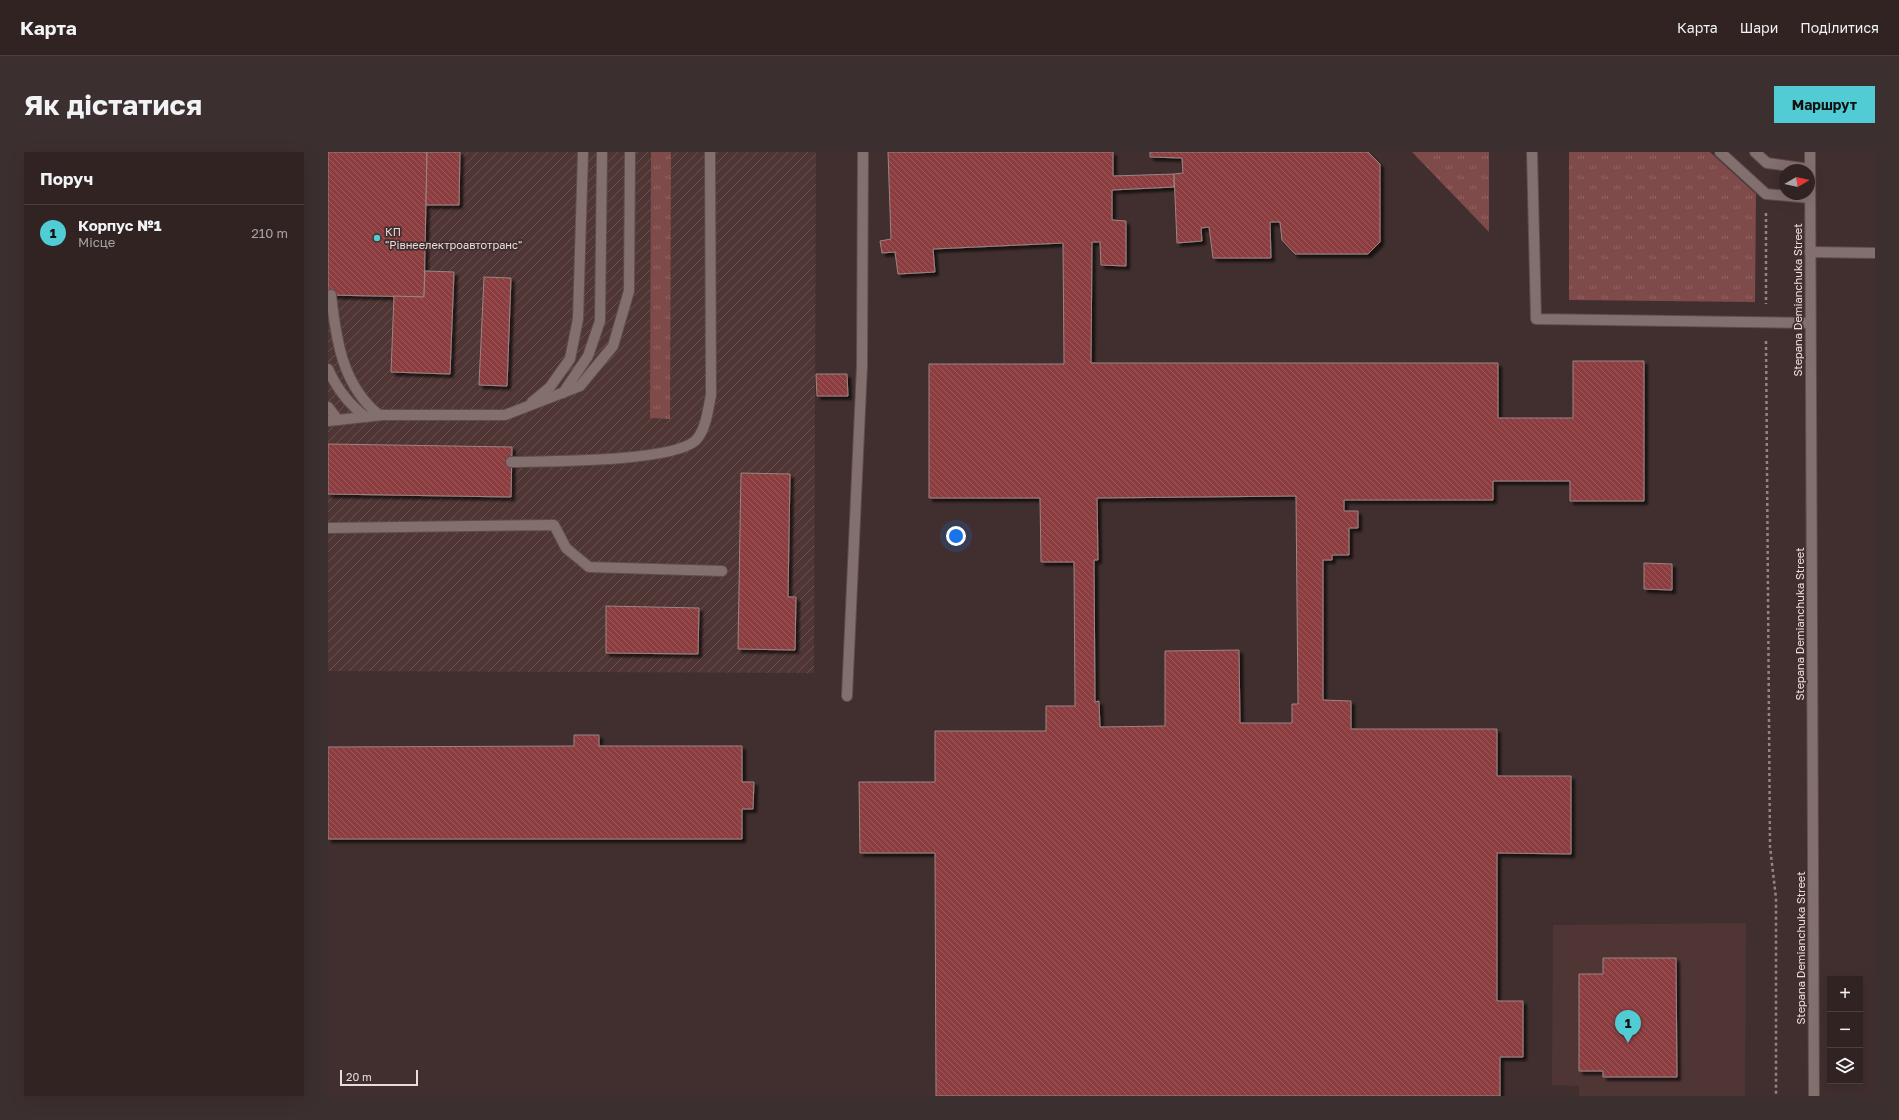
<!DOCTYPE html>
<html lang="uk">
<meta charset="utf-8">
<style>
:root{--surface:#302322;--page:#3c2f2f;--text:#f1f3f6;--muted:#a8a4a5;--line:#4b4040;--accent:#51ccd4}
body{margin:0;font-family:"Golos Text",sans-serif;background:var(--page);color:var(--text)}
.controls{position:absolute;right:12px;bottom:12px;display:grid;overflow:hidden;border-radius:0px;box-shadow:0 4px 16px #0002}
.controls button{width:36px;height:36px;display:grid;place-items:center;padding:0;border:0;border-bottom:1px solid var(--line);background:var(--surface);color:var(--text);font:20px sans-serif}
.compass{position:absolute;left:1451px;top:12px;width:36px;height:36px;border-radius:50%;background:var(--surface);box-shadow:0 4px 16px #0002;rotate:81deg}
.scale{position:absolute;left:12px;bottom:10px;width:78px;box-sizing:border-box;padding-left:4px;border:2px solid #e9dddc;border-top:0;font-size:11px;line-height:14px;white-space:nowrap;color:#e9dddc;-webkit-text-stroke:3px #402f2e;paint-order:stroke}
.you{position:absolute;left:628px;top:384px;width:14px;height:14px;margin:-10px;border:3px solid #fff;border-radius:50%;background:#1a73e8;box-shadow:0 0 0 6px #1a73e833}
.badge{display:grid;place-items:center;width:26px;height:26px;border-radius:50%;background:var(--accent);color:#111;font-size:13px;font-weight:700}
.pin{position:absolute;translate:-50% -33px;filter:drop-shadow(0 1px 2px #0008)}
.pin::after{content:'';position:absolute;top:21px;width:14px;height:12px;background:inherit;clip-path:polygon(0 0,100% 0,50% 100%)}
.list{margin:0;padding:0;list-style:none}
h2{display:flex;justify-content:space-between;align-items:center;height:52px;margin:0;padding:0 16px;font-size:17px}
h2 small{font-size:13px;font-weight:400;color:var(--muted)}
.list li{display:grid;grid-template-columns:26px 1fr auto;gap:12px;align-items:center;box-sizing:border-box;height:56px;padding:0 16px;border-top:1px solid var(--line)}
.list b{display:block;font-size:15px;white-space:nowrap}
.list p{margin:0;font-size:13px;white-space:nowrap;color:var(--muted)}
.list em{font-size:13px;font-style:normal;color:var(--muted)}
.icon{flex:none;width:22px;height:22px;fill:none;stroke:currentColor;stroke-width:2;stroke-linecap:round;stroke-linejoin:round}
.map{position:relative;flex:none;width:1547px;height:944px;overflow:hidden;border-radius:0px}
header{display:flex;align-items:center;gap:24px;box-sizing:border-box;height:56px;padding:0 20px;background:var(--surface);border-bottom:1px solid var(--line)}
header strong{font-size:19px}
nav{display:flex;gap:22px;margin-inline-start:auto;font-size:14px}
.intro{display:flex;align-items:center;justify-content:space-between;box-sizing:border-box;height:96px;padding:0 24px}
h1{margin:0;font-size:28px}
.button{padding:10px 18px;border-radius:0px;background:var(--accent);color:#111;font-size:14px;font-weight:700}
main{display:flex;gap:24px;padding:0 24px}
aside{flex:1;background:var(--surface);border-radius:0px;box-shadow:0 4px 16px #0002}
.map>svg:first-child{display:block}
.built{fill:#4f3635}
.industrial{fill:url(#industrial-furrows)}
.grass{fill:url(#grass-tufts)}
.building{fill:url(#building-back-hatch);stroke:#9a8584;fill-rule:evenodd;filter:url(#shadow)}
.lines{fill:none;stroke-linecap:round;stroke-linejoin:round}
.service-casing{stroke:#5d4e4d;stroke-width:12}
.minor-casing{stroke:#5d4e4d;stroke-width:12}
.path{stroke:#938483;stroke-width:2.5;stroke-dasharray:3 3;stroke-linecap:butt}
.service{stroke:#836f6e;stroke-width:10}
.minor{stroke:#836f6e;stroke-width:10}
.poi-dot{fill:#51ccd4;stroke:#402f2e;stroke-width:1.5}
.labels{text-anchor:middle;stroke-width:3.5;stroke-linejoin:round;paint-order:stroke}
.poi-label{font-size:11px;fill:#e9dddc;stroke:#402f2e;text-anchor:start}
.street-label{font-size:11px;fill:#e9dddc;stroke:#402f2e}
</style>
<header>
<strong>Карта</strong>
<nav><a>Карта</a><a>Шари</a><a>Поділитися</a></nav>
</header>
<div class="intro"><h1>Як дістатися</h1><a class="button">Маршрут</a></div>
<main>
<aside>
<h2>Поруч<small></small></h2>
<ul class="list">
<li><span class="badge">1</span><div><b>Корпус №1</b><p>Місце</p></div><em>210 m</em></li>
</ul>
</aside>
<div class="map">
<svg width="1547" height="944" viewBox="0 0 1547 944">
<defs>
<pattern id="industrial-furrows" width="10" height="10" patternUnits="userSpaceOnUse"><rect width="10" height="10" fill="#4f3635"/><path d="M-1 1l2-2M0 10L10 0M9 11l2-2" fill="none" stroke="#685352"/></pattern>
<pattern id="grass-tufts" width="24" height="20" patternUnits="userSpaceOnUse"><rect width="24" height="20" fill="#7f4b4a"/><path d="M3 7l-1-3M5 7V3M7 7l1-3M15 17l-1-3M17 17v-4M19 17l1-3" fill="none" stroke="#916464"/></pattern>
<pattern id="building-back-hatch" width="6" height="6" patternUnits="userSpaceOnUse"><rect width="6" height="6" fill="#8c3d3f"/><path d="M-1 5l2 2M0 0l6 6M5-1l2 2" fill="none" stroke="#9c595a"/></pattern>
<filter id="shadow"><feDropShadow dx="3.5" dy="3.5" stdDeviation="1" flood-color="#0009"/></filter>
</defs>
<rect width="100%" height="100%" fill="#402f2e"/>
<polygon class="built" points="1418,771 1417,944 1251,944 1251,934 1224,933 1225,773"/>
<polygon class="industrial" points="0,0 488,0 486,521 0,519"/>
<g class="grass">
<polygon points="323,0 343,0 342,267 322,266"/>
<polygon points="1084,0 1161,0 1161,80"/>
<polygon points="1241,0 1382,0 1428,42 1427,150 1241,148"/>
</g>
<g class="building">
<polygon points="0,0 99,0 96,145 0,143"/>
<polygon points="99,0 132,0 131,53 98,53"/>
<path d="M560,0H785V24L846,22V35L784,38V68L798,69V114L773,113L772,90H764L763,211H1170V266H1245V209H1316V349H1242V329H1165V348H1016V359H1030V376H1021V403H1004V408H995V548L1023,549V577H1169V624H1243V702L1169,701V849H1195V905H1172V944H608L607,701H532L531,630H607V579H718V554H747L746,410H713L712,346H601V212H736L735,91L605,97L607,120L570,122L567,100L554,101L552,89L563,87ZM968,344L970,552H964V571H912L911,498L837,499V574L772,575L771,549L767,550L766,408H770L769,346Z"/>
<polygon points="822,0 1040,0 1052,12 1052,90 1040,102 967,102 954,88 952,70 942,70 943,106 885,106 881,75 873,76 874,89 849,91 846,22 855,21 854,6 822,5"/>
<polygon points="97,119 126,120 122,222 63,220 66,144 96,145"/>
<polygon points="156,125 183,126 179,234 151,233"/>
<polygon points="488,222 519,222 520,244 489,244"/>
<polygon points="0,292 184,295 183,345 0,342"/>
<polygon points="413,321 462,322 460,445 468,445 467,498 410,497"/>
<polygon points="1316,411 1344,412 1344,438 1316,437"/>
<polygon points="278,454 371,456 370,502 278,501"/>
<polygon points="246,583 271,583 271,594 414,594 414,630 426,630 425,657 414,657 414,687 0,687 0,595 246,594"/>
<polygon points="1275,806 1348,806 1349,925 1275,925 1275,919 1251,919 1251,822 1275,822"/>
</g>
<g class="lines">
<defs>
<g id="service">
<polyline points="1204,0 1208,167 1482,171"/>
<polyline points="1392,0 1438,42 1482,46"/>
<polyline points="1427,0 1439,11 1482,17"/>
<polyline points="1482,100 1547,101"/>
<path d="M3,143C8,187 14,233 51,263"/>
<path d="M0,217C9,237 20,252 38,265"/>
<polyline points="235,241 260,204 272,169 274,0"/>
<polyline points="204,250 222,235 242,207 250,167 255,0"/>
<polyline points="0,255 10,268"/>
<polyline points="0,269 55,263 177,263 252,234 285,194 301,139 302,0"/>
<path d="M183,310C220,309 342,310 367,289C378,279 380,257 383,243L382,0"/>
<polyline points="0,376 226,373 238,396 261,415 394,419"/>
<polyline points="519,544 534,214 535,0"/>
</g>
<polyline id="minor" points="1482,0 1486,944"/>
</defs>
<use href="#service" class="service-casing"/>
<use href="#minor" class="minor-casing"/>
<g class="path">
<polyline points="1438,61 1438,152"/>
<polyline points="1438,189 1442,695 1448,746 1448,944"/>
</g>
<use href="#service" class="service"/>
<use href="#minor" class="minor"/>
</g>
<circle class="poi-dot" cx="49" cy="86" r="4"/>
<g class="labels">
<g class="poi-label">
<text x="57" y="84">КП<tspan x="57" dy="13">"Рівнеелектроавтотранс"</tspan></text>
</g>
<g class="street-label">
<text transform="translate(1470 148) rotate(-90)" y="4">Stepana Demianchuka Street</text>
<text transform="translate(1472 472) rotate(-90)" y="4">Stepana Demianchuka Street</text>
<text transform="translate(1473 796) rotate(-90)" y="4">Stepana Demianchuka Street</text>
</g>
</g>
</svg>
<div class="controls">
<button>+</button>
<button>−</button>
<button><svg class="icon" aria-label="layers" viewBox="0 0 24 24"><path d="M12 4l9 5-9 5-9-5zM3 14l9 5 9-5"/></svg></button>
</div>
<svg class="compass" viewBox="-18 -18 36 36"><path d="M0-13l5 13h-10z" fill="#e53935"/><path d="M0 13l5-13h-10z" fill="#a8a4a5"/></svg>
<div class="scale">20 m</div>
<div class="you"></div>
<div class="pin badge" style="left:1300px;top:891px">1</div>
</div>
</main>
